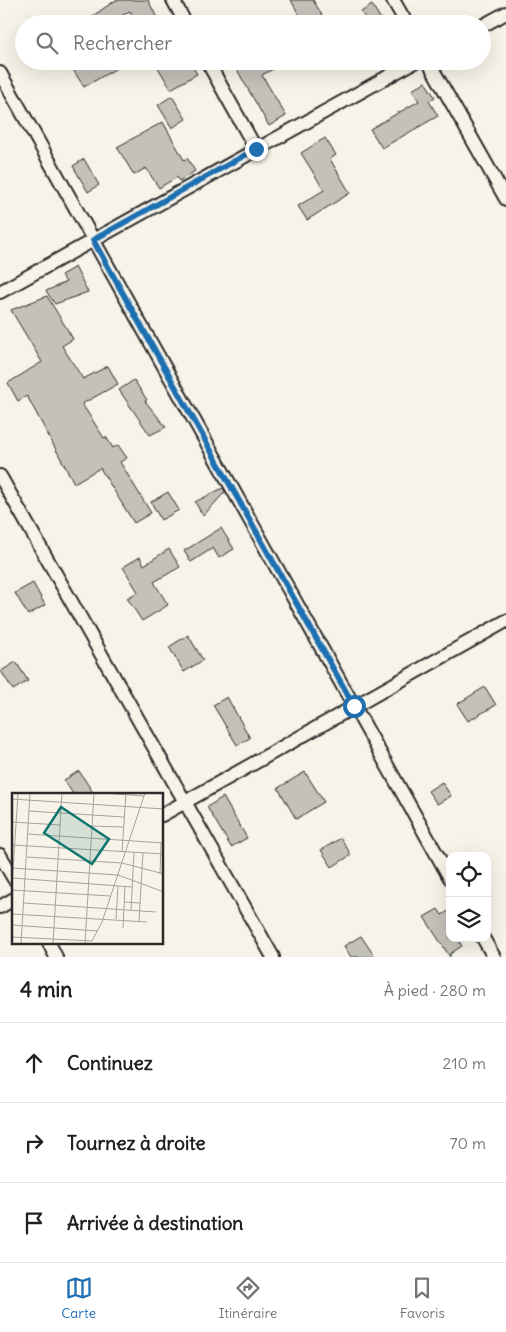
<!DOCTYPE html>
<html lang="fr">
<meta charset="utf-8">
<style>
:root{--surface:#fff;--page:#f6f6f6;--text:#202124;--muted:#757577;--line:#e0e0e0;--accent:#1f6fb2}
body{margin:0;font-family:Delius,sans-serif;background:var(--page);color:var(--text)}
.controls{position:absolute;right:15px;bottom:15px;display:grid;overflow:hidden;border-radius:10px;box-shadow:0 5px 20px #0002}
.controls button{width:45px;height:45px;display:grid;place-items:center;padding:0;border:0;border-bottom:1px solid var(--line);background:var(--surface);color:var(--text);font:25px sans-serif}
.stop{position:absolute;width:15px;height:15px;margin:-11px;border:4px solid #1f6fb2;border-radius:50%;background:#fff}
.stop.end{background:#1f6fb2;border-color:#fff;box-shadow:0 1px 5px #0008}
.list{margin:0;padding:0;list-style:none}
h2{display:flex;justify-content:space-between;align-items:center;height:65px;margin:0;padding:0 20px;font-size:21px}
h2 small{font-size:16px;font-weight:400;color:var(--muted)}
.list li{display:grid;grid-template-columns:32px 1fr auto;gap:15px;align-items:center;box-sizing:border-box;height:80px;padding:0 20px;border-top:1px solid var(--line)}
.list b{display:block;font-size:19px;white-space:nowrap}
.list em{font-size:16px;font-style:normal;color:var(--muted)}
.icon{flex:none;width:28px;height:28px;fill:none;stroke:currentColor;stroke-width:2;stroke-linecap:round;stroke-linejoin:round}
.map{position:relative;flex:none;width:506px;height:957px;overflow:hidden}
.search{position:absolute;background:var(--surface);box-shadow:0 5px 20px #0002;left:15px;right:15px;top:15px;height:55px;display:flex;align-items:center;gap:12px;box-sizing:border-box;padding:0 18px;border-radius:28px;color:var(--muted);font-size:19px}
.sheet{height:305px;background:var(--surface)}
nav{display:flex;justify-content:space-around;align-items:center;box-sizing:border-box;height:70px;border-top:1px solid var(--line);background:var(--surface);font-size:14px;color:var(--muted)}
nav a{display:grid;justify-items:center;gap:2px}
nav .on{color:var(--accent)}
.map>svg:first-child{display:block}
.building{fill:#c4c1b9;stroke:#2b2b2b}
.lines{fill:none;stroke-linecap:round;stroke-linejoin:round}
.minor-casing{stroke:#2b2b2b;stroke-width:16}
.minor{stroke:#f7f3e8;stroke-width:12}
.route{stroke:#1f6fb2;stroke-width:6}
.inset-road{fill:none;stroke:#a5a39c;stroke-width:1}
.view{fill:#0f766e;fill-opacity:0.15;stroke:#0f766e;stroke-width:2.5}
.inset-edge{fill:none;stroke:#2b2b2b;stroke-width:2.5}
</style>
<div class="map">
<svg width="506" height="957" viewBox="0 0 506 957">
<rect width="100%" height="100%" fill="#f7f3e8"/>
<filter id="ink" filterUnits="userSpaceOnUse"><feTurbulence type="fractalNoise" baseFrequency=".02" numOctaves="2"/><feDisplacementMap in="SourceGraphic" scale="10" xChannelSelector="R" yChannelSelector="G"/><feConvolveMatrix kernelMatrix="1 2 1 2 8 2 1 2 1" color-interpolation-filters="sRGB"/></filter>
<g filter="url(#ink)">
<g class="building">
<polygon points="116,0 148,0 160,24 137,24 130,11 108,24 81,24"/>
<polygon points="291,0 313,0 327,24 304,24"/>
<polygon points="372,5 384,24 369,24 361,12"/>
<polygon points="84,61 129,61 84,87 72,68"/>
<polygon points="154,61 189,61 197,74 171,89"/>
<polygon points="232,61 288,61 262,75 286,116 269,126"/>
<polygon points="425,82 435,97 429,101 438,116 382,148 370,129 419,101 412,90"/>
<polygon points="172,96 186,119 172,128 158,105"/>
<polygon points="163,122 184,160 187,158 195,171 179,181 177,177 159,188 146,168 134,175 117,147"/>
<polygon points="325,138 336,155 330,159 350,193 307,220 298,206 324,190 301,153"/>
<polygon points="84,159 99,185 88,192 73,166"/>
<polygon points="75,267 88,292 55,304 46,291 66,282 61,275"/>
<polygon points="47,296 73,339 62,346 83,379 108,366 118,384 82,404 104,438 106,437 113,448 118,445 127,458 120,462 151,513 134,523 100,468 74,483 27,396 18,401 8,383 42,362 11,310"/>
<polygon points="134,380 147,400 145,401 166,427 150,435 119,390"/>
<polygon points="223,488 225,492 203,516 195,502"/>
<polygon points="168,492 179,510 161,520 151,502"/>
<polygon points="221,528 234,549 219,558 213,548 191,562 184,551"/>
<polygon points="169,549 180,567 154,582 168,605 142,621 127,598 138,592 123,567 140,557 144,565"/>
<polygon points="33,583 45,605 28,615 15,593"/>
<polygon points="188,635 203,660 184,672 169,647"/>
<polygon points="16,662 28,681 13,690 1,671"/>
<polygon points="485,687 496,705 468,721 457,704"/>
<polygon points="227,697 250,738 237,745 213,705"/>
<polygon points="79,771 94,794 73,794 64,780"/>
<polygon points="305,772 324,802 296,819 278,788"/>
<polygon points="442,782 451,796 437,804 428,791"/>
<polygon points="223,797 247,838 231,847 207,807"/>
<polygon points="341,838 351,855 332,867 321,850"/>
<polygon points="438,909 442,915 450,910 450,938 457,938 462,946 450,954 450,957 424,917"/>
<polygon points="361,936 375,957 351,957 344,946"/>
</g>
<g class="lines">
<defs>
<g id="minor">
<polyline points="173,0 186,24"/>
<polyline points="393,0 407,24"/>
<polyline points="482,26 506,13"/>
<polyline points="207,61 256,149"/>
<polyline points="428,61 506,199"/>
<polyline points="0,73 450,878"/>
<polyline points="0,292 416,61"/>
<polyline points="0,476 273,957"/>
<polyline points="162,815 506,621"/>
<polyline points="0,855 14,879"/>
<polyline points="0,907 14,899"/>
<polyline points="483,938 494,957"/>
<polyline points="49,943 56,957"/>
</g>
</defs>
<use href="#minor" class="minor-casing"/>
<use href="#minor" class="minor"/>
</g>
</g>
<g class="lines" filter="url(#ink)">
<polyline class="route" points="256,149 93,240 354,706"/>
</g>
<g transform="translate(12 793)">
<rect width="151" height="151" fill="#f7f3e8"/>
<path class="inset-road" d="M91,0L132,3M0,6L152,16M17,18L112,24M0,29L48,32M80,33L111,34M16,41L152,50M0,52L152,61M110,59L114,0M15,64L110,70L152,81M0,75L106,82L152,99M148,81L149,50M1,85L120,94M0,93L6,0M0,97L98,103M112,109L128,110M12,110L144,119M119,117L122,59M0,121L135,129M104,126L106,93M127,128L131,60M0,132L86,138M111,135L113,93M0,144L80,148L90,129L133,0M9,151L18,0M41,151L50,0M73,151L82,0"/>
<path class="view" d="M49,14L97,46L80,71L32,40Z"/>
<rect width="151" height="151" class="inset-edge"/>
</g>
</svg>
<div class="controls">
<button><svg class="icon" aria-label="locate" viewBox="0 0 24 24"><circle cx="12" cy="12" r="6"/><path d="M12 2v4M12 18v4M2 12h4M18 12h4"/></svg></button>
<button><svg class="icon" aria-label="layers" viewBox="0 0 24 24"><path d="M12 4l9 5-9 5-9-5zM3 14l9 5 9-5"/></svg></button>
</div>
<div class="stop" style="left:354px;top:706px"></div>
<div class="stop end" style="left:256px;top:149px"></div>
<div class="search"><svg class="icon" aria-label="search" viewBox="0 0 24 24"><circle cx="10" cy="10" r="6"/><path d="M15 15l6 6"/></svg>Rechercher</div>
</div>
<section class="sheet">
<h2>4 min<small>À pied · 280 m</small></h2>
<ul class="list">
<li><svg class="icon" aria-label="ahead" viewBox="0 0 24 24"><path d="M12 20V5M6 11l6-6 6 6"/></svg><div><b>Continuez</b></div><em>210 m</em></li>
<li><svg class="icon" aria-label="right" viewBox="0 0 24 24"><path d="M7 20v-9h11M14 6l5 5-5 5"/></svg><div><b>Tournez à droite</b></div><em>70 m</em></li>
<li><svg class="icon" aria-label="arrive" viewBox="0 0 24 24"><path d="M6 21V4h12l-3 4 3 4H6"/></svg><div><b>Arrivée à destination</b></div></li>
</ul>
</section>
<nav>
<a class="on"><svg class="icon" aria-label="map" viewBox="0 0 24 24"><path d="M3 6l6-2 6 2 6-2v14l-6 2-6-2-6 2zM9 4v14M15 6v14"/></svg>Carte</a>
<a><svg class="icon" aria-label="directions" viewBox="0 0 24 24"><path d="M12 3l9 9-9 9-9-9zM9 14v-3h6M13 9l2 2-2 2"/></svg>Itinéraire</a>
<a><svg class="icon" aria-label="saved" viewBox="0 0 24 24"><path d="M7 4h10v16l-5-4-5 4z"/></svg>Favoris</a>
</nav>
